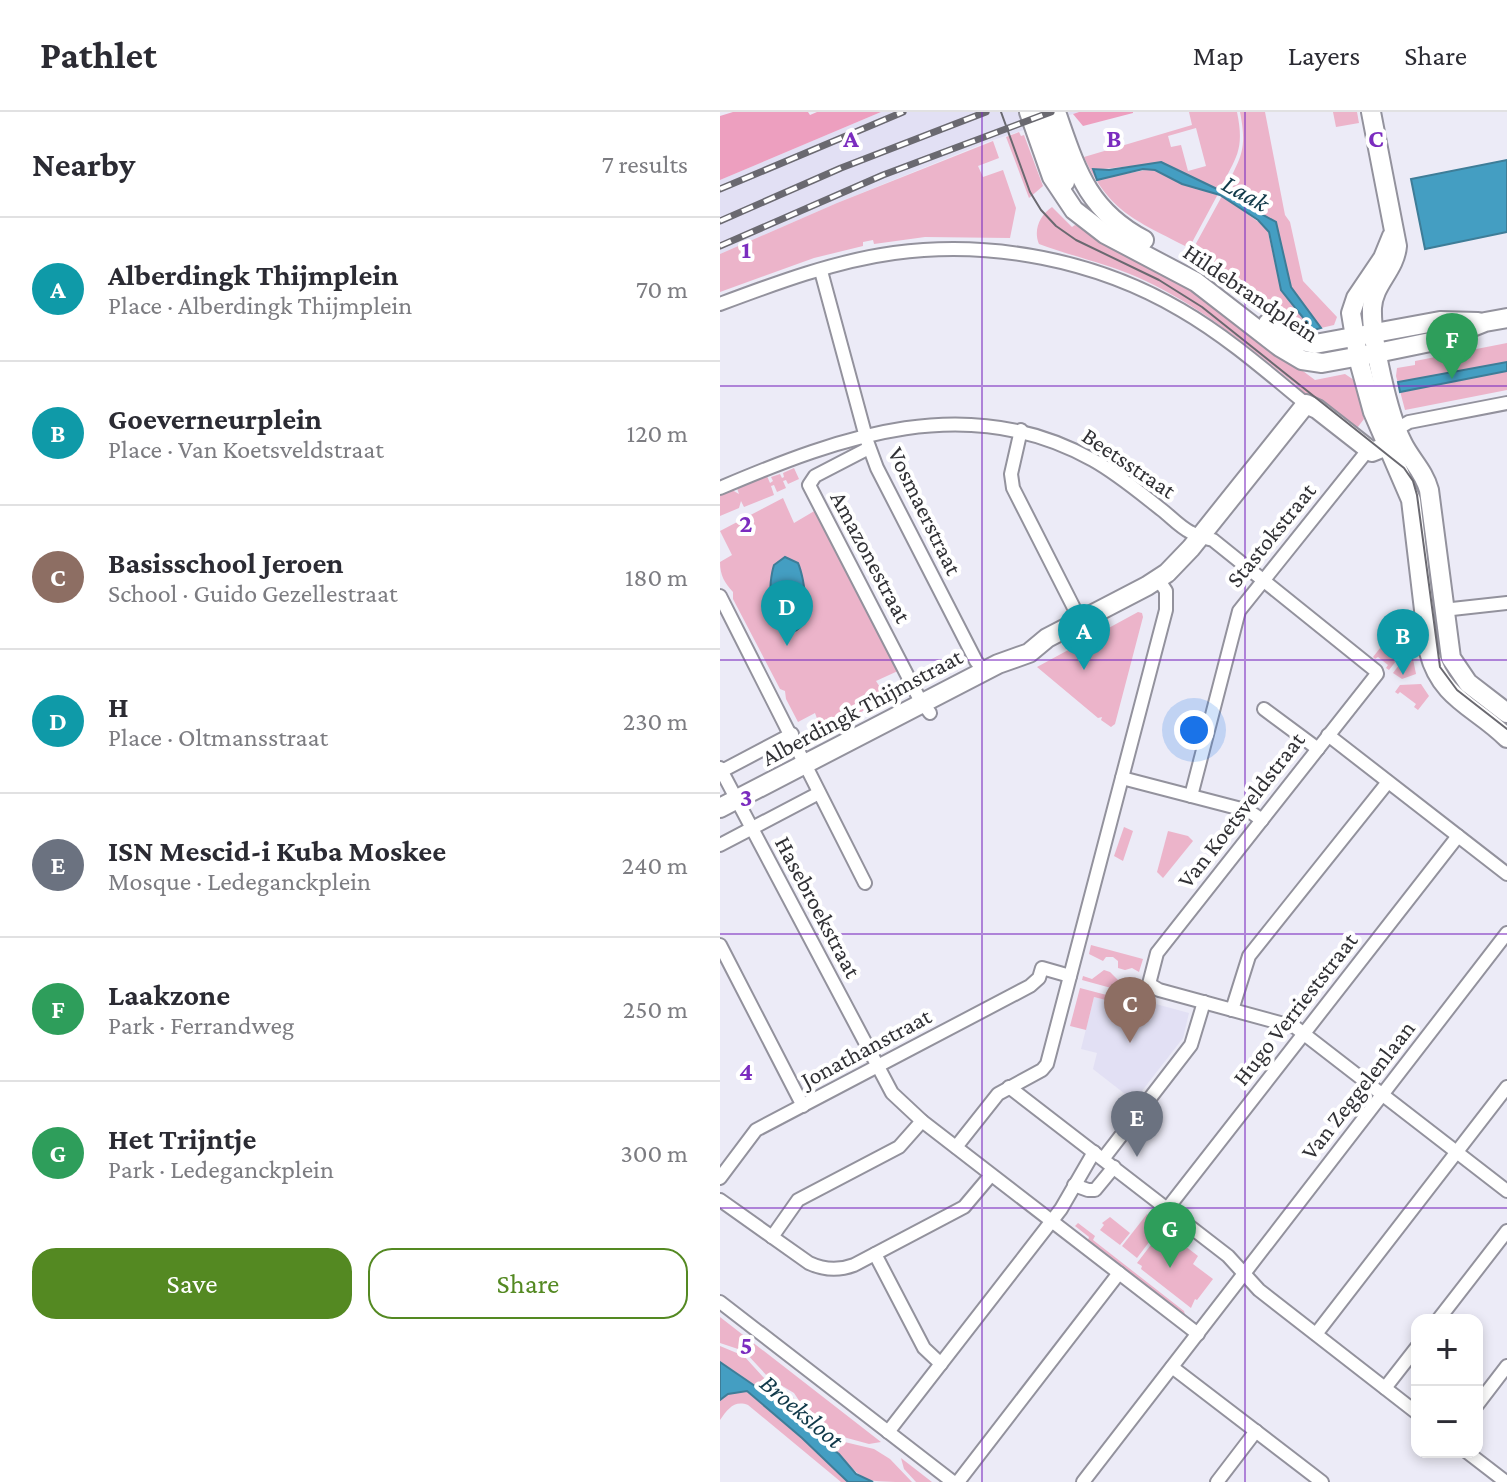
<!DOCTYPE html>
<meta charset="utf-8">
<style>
:root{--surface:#fff;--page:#f7f7f7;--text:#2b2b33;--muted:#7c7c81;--line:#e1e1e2;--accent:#548922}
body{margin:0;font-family:"Crimson Pro",serif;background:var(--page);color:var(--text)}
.controls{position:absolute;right:24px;bottom:24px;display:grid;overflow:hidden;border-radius:16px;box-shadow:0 4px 12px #0003}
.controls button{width:72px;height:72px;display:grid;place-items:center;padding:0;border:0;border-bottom:2px solid var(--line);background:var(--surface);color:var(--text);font:40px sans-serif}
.you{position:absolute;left:474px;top:618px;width:28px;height:28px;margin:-20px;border:6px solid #fff;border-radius:50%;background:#1a73e8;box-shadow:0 0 0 12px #1a73e833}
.badge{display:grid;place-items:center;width:52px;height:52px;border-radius:50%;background:var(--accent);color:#fff;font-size:26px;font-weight:700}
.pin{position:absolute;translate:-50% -66px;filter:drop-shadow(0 2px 4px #0008)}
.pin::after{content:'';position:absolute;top:42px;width:28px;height:24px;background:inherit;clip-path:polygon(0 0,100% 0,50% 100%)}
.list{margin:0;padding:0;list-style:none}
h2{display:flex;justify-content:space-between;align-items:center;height:104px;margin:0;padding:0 32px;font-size:34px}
h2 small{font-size:26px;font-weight:400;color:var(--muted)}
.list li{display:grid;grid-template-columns:52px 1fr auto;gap:24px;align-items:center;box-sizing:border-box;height:144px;padding:0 32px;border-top:2px solid var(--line)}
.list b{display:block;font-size:30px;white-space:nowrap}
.list p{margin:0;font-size:26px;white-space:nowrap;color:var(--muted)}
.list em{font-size:26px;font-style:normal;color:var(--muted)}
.actions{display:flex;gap:16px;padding:24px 32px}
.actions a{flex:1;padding:18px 0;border:2px solid var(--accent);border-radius:24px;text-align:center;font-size:28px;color:var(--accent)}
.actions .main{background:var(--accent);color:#fff}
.map{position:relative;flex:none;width:787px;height:1370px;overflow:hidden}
header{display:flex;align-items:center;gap:48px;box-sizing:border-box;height:112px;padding:0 40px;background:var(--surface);border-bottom:2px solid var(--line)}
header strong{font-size:38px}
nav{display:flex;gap:44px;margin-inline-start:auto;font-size:28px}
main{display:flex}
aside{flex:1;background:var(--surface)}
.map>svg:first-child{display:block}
.built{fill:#e2e0f4}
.green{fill:#ecb4ca;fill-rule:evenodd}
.forest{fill:#ed9fbf}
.water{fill:#449ec2;stroke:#3e7d98;stroke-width:2}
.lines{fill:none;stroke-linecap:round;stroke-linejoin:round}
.street-casing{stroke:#93929d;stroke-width:16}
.secondary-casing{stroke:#93929d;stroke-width:22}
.street{stroke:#fff;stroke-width:12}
.secondary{stroke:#fff;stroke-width:18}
.tram{stroke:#6a6970;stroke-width:2}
.rail-casing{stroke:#6a6970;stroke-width:7}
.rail{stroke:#fff;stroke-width:4;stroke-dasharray:12;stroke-linecap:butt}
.grid{fill:none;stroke:#7b2cbf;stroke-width:2;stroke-opacity:0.55}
.labels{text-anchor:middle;stroke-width:8;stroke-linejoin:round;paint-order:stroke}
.street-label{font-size:24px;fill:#313135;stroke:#fff}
.water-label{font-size:26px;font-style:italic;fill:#103949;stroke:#fff}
.grid-label{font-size:26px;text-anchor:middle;font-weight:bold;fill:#7b2cbf;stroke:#fff;stroke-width:8;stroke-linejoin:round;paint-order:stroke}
</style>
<header>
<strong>Pathlet</strong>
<nav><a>Map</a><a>Layers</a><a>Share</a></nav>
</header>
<main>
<aside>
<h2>Nearby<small>7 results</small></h2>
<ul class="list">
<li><span class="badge" style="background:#0f9aa8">A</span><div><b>Alberdingk Thijmplein</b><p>Place · Alberdingk Thijmplein</p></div><em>70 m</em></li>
<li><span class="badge" style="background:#0f9aa8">B</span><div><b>Goeverneurplein</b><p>Place · Van Koetsveldstraat</p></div><em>120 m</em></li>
<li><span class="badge" style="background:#8d6e63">C</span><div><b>Basisschool Jeroen</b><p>School · Guido Gezellestraat</p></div><em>180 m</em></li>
<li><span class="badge" style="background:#0f9aa8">D</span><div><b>H</b><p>Place · Oltmansstraat</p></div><em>230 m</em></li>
<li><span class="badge" style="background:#6b7280">E</span><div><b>ISN Mescid-i Kuba Moskee</b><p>Mosque · Ledeganckplein</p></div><em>240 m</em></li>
<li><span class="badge" style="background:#2e9e5b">F</span><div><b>Laakzone</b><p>Park · Ferrandweg</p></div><em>250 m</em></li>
<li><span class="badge" style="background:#2e9e5b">G</span><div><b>Het Trijntje</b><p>Park · Ledeganckplein</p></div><em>300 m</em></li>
</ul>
<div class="actions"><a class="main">Save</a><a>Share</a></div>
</aside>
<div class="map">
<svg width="787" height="1370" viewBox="0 0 787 1370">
<rect width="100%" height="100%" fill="#ecebf7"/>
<g class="built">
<polygon points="161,0 359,0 267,30 117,91 0,142 0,68"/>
<polygon points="399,882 469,901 463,926 414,989 373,957 377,941 361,937 374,885 397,891"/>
</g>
<g class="green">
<path d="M469,0H517C525,39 516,45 499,79L440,51L374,58L377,67L431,57L462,72L498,82L469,136C418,109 390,102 364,45L472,13ZM476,16L486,54L468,59L461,33L451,35L448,24Z"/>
<path d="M520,0H545L565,103L570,110L583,169L617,205L614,213L601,216L570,173L556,110L503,81C520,46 528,40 520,0Z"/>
<polygon points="613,0 637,0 639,11 616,15"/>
<polygon points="299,20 301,24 304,23 323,74 309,86 286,25"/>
<polygon points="273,29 279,46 258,54 263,65 283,58 296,96 290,126 205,125 154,132 153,128 143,130 143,134 94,146 0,180 0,142 117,91"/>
<polygon points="502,84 547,116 561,178 593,218 586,219 573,212 473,137"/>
<path d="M332,95L352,115L355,113L453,162L595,268L625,262L634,268L644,307L634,320L577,279L579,275C528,234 478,192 417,165C385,151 351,144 319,132C313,118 320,103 332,95Z"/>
<polygon points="787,231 787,278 685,298 676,264 677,256 695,253 695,249"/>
<polygon points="74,356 79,367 68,372 66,368 63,369 66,376 57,380 54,373 51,374 54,383 24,395 21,389 19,396 0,404 0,383 12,378 19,382 17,376 47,364 50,371 53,369 51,365 60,362 62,366 64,365 63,361"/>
<path d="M63,386L74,411L96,398L123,451V456L126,457L180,558L156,569L167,586L141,600L136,599L129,606L102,620L95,601L78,610L66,587L65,579L60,577L13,487V480C5,471 0,464 0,450L12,443L0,419Z"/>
<polygon points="418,500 422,501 423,505 395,612 391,615 381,608 382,605 378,606 317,555"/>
<polygon points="684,506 688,510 691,530 669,558 666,556 668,553 658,545 655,547 653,545"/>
<polygon points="691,537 696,562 682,567 673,561"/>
<polygon points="701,572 709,584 698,598 694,595 696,592 680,580 678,582 675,580 680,573"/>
<polygon points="404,715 413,719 403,749 394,744"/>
<polygon points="448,719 468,724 473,729 443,766 437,760"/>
<polygon points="371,833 423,847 419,860 412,856 405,858 398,856 398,849 393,845 386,845 383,849 369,842"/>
<polygon points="384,858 390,860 398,868 404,866 409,872 416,871 413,882 362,868 363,864 372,867"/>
<polygon points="360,876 398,886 397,891 374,885 366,918 350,914"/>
<polygon points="427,1102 442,1113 417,1146 402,1134"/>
<polygon points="390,1105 410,1121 400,1133 380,1118 384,1113 382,1111"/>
<polygon points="358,1111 375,1124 373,1128 464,1199 465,1203 368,1128 369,1125 355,1114"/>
<polygon points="443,1117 478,1144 473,1152 493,1167 477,1188 475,1187 471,1196 421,1157 422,1154 417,1151"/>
<polygon points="0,1206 0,1205 161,1330 149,1332 105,1320 96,1314 74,1281 49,1266 24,1239 0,1231"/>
<path d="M0,1234L24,1244L45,1267L74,1286L100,1321L112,1327L154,1337L170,1347L192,1370C179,1370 161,1370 149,1368C134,1362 129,1350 117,1341C78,1310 43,1275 0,1250Z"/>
<path d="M26,1279L82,1326L128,1370H121L28,1293C14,1288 8,1297 0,1308V1288L8,1282Z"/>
<polygon points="181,1346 212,1370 196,1370 184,1357"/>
</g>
<g class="forest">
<polygon points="13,0 88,0 90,3 97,0 161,0 0,68 0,4"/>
<polygon points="359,0 413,0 413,1 363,14 353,2"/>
</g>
<g class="water">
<polygon points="787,48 787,120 705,137 691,67"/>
<polygon points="441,50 495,76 556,110 571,175 601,216 593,218 561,178 549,120 538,108 500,83 462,72 435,58 423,57 377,68 373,57 389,58"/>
<polygon points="787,250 787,259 680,280 678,270"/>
<path d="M65,445L78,451C84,465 95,518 70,520C44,523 49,468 54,453Z"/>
<polygon points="0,1250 54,1287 82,1314 119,1342 136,1362 153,1370 128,1370 82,1326 27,1279 8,1282 0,1288"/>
</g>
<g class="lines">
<defs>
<g id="street">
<polyline points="101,159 147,329 157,356 256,549 264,559"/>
<path d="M0,192C56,171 115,149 174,141C272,128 376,148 461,198C506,224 546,259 586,292"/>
<polyline points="677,317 689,310 787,291"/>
<polyline points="301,318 291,362 293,376 355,498 363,507"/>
<polyline points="149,336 95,364 89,373 199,586 210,601"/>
<path d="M0,376C122,324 248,278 373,348C398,362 419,380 442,398C451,405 460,415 470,420C477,424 486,426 493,428L656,559L657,562L653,567L437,841L429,872L439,878L575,915L787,1079"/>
<polyline points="0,484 145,771"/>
<polyline points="723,498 787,491"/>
<polyline points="544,597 598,637"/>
<polyline points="608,623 787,762"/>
<polyline points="0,656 172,981 202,1009 478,1222"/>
<polyline points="0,660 72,622"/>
<polyline points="402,666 529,699 542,708"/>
<polyline points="471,684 519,499 648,338"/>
<polyline points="0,733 99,681"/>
<polyline points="0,833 83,994"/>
<polyline points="512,898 529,844 668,670"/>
<polyline points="289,975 508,1144 539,1178 697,1301"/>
<polyline points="236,1035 278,982 322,958 327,952 446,498 446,479 438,467"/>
<polyline points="383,1047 471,933 484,890"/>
<polyline points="0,1066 36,1018 310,874 319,866 322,856 350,864"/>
<polyline points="354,1073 368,1078 375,1078 394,1055"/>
<path d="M0,1088L89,1151C104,1158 118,1159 134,1153L244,1095L271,1063"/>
<polyline points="447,1097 738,724"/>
<polyline points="52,1125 78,1088 179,1035 202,1009"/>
<polyline points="155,1142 204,1236 221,1252"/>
<polyline points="0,1190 233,1370"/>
<polyline points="718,1208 787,1119"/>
<polyline points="596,1222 787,975"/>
<polyline points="452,1255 602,1370"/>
<polyline points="665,1276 697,1235"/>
<polyline points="757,1293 787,1254"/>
<polyline points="168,1320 341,1097 374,1040"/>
<polyline points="747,1340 786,1370"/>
<polyline points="238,1370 399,1161"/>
<polyline points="363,1370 787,821"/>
<polyline points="497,1370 536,1319"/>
</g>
<g id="secondary">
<polyline points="309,0 332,65 354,98 385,122 476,170 560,235 582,248 602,251 657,241 720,228 765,210 787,206"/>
<polyline points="322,0 345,70"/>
<path d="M336,0C356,57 367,98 424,128"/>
<path d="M651,0L677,134C675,158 653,172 652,196C651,227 668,302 682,330C690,347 704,359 709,378L731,546L748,571L787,601"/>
<path d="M672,124L663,146L636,186L631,201L639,249L653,300L691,388L709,540C721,587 756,595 787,626"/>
<polyline points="548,211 570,226 595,232 720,209 758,210"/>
<polyline points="0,696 278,552 309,541 327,526 427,474 447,461 471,436 586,292 597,297 652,340 667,334 677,317"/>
</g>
</defs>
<use href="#street" class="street-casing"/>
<use href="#secondary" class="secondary-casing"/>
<use href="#street" class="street"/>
<use href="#secondary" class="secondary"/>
<polyline class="tram" points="281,0 310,80 321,98 336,114 356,128 439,168 482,195 684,356 693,369 697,383 720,555 737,578 787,617"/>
<defs>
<g id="rail">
<polyline points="0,77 183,0"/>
<polyline points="0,109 121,56 266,0"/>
<polyline points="0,134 163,63 331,0"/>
</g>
</defs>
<use href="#rail" class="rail-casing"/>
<use href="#rail" class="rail"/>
</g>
<path class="grid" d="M262,0V1370M525,0V1370M0,274H787M0,548H787M0,822H787M0,1096H787"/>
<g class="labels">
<g class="street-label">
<text transform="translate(531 181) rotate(34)" y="8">Hildebrandplein</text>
<text transform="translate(409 351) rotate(34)" y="8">Beetsstraat</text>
<text transform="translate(205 399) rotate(64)" y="8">Vosmaerstraat</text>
<text transform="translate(551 423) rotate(-51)" y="8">Stastokstraat</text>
<text transform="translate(151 445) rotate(62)" y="8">Amazonestraat</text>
<text transform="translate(142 595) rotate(-28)" y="8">Alberdingk Thijmstraat</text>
<text transform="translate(521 698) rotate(-52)" y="8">Van Koetsveldstraat</text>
<text transform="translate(98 795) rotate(62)" y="8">Hasebroekstraat</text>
<text transform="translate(575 897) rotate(-52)" y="8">Hugo Verrieststraat</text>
<text transform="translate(146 936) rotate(-28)" y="8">Jonathanstraat</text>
<text transform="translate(638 978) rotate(-52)" y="8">Van Zeggelenlaan</text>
</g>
<g class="water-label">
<text transform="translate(526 81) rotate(29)" y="9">Laak</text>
<text transform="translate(82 1299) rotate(40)" y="9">Broeksloot</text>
</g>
</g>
<g class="grid-label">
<text x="131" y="35">A</text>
<text x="394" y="35">B</text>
<text x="656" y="35">C</text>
<text x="26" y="146">1</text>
<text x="26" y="420">2</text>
<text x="26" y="694">3</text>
<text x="26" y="968">4</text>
<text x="26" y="1242">5</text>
</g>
</svg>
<div class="controls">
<button>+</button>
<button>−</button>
</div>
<div class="you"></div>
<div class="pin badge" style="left:364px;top:558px;background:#0f9aa8">A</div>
<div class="pin badge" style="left:683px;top:563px;background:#0f9aa8">B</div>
<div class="pin badge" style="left:410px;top:931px;background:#8d6e63">C</div>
<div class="pin badge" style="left:67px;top:534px;background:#0f9aa8">D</div>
<div class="pin badge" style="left:417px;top:1045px;background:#6b7280">E</div>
<div class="pin badge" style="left:732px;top:267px;background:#2e9e5b">F</div>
<div class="pin badge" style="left:450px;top:1156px;background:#2e9e5b">G</div>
</div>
</main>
